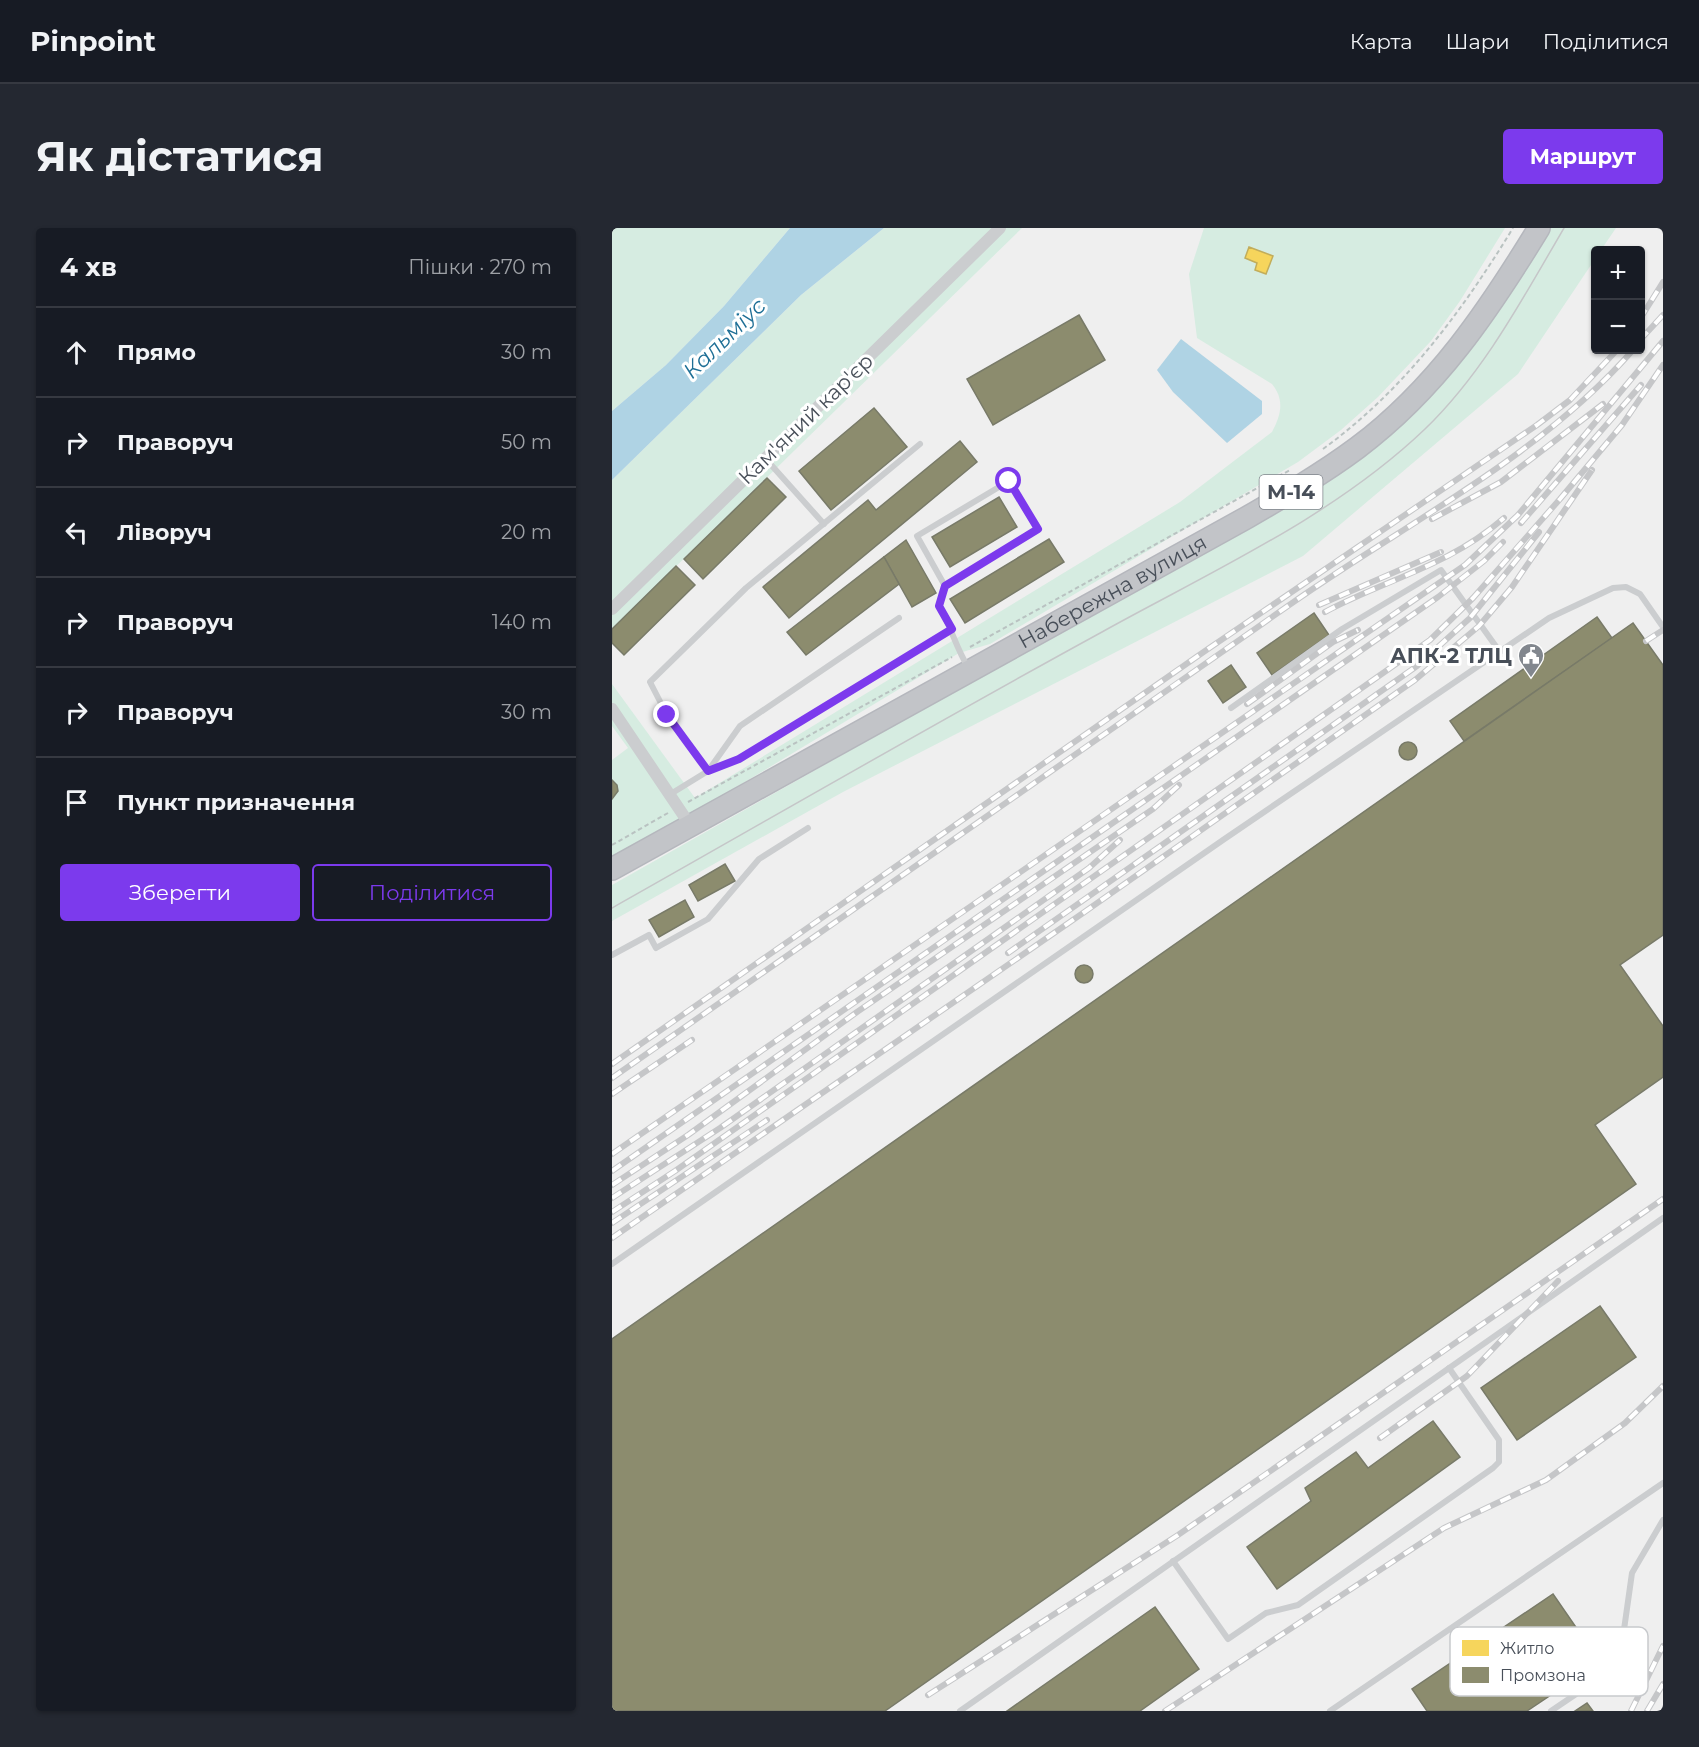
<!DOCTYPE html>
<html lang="uk">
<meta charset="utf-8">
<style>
:root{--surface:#171b24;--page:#242831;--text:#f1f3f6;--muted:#9ea1a6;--line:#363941;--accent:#7c3aed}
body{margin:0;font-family:Montserrat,sans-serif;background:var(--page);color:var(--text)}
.controls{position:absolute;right:18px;top:18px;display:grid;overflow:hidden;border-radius:6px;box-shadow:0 2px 4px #0004}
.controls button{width:54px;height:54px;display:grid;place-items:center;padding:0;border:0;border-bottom:2px solid var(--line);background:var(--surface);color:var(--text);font:30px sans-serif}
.stop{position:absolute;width:18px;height:18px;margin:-14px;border:4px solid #7c3aed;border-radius:50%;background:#fff}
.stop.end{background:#7c3aed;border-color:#fff;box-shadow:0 2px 6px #0008}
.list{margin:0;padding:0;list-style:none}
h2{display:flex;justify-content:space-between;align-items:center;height:78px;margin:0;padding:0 24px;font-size:26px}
h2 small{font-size:20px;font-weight:400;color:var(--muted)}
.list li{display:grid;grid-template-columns:39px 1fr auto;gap:18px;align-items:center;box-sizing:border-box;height:90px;padding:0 24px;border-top:2px solid var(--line)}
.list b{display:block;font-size:22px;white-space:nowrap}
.list em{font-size:20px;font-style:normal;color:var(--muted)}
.actions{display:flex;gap:12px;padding:18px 24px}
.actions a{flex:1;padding:14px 0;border:2px solid var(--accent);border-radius:6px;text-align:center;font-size:21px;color:var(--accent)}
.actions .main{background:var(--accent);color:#fff}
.icon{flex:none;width:33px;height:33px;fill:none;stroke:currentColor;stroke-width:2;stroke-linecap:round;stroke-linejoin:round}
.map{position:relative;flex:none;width:1051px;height:1483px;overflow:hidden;border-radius:6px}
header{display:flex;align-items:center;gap:36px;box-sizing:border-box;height:84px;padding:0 30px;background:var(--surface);border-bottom:2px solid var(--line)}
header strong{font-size:28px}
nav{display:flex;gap:33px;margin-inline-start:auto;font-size:21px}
.intro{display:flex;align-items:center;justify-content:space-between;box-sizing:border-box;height:144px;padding:0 36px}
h1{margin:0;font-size:42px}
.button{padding:15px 27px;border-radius:6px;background:var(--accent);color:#fff;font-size:21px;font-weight:700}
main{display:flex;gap:36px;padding:0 36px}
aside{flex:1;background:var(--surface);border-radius:6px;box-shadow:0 2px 4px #0004}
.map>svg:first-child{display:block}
.green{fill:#d6ece1}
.water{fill:#afd3e4}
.homes{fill:#f6d55c;stroke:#c2ad5b;stroke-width:1.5}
.industry{fill:#8c8c6e;stroke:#787a68;stroke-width:1.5}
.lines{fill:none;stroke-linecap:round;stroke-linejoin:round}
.trunk-casing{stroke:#b5b7bd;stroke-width:24}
.path{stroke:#b9c2c1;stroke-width:2;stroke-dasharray:4.5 3;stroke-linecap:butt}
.service{stroke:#cbcdcf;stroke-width:6}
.minor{stroke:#cbcdcf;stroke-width:12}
.trunk{stroke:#c2c4c8;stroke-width:21}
.tram{stroke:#c5c6c8;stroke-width:1.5}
.rail-casing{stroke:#c5c6c8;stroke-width:6}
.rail{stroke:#fff;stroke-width:4;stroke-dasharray:11;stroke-linecap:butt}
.route{stroke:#7c3aed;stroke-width:8}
.labels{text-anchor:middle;stroke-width:6;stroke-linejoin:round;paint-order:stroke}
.shield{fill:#fff;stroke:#7f848b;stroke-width:1.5}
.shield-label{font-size:20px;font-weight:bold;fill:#484f59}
.street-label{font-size:21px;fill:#484f59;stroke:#fff}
.poi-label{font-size:21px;font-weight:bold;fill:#484f59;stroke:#fff;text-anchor:end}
.water-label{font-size:22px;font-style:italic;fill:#1e6f96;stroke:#fff}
.key{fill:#fff;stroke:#c8cacd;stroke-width:1.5}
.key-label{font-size:16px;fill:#484f59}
</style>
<header>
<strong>Pinpoint</strong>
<nav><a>Карта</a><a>Шари</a><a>Поділитися</a></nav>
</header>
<div class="intro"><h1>Як дістатися</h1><a class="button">Маршрут</a></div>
<main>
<aside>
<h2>4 хв<small>Пішки · 270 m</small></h2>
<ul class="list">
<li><svg class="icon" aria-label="ahead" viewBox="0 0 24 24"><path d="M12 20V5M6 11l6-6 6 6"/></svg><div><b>Прямо</b></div><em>30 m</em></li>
<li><svg class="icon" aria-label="right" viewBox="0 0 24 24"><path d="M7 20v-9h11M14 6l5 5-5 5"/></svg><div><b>Праворуч</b></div><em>50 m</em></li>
<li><svg class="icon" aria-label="left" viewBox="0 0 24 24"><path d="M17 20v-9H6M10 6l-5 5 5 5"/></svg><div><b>Ліворуч</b></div><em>20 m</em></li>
<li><svg class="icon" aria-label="right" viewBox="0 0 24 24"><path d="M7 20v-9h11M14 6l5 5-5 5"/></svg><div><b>Праворуч</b></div><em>140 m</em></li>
<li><svg class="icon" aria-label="right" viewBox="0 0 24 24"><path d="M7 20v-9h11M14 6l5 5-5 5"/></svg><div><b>Праворуч</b></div><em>30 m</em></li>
<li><svg class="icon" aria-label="arrive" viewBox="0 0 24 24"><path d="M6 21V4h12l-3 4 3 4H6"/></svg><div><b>Пункт призначення</b></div></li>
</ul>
<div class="actions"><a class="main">Зберегти</a><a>Поділитися</a></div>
</aside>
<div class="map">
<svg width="1051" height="1483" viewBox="0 0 1051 1483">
<rect width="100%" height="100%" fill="#efefef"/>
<g class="green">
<polygon points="0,0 178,0 112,78 54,137 0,183"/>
<polygon points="272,0 410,0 0,401 0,252 189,67"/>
<path d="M592,0H893L848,73L819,113L766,169L729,202L686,234L378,416L347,425L73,590L0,630V532L16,520L0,498V456L83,570L568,274L660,204C669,187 673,172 660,156L585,110L577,46Z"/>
<polygon points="932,0 1004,0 989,22 984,22 983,31 906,146 691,328 231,564 0,693 0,657 674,276 748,228"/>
</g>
<g class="water">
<polygon points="178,0 272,0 189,67 0,252 0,183 54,137 112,78"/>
<polygon points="569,111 650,173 650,186 615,215 561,164 545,142"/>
</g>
<polygon class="homes" points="637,19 661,28 654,46 643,42 645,35 633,30"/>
<g class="industry">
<polygon points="467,87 493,132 381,197 355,151"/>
<polygon points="262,180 295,219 219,282 187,243"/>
<polygon points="348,213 365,234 177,390 151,359 256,272 264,282"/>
<polygon points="155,250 174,269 91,351 72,331"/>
<polygon points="387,269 405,299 338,339 320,309"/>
<polygon points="437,311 452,334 353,395 338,371"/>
<polygon points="294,312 324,365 300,379 272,329"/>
<polygon points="272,329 287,356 194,427 175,404"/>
<polygon points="64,338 83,357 12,427 0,415 0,401"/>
<polygon points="702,385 717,407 660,447 645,425"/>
<polygon points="985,389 1000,410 852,513 838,493"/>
<polygon points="1021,395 1051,437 1051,707 1008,737 1051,798 1051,849 983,897 1024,956 273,1483 0,1483 0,1111"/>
<polygon points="619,437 634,459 611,475 596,453"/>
<circle cx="796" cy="523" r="9"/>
<polygon points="0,552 5,557 6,563 0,571"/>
<polygon points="113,636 123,653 86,673 77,657"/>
<polygon points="73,672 82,689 47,709 37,692"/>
<circle cx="472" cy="746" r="9"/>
<polygon points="988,1078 1024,1129 905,1212 869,1160"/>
<polygon points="821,1193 848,1229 665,1361 635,1319 699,1273 693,1260 744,1224 756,1240"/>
<polygon points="941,1366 988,1434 915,1483 815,1483 800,1461"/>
<polygon points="543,1379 587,1441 528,1483 395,1483"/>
<polygon points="975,1475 981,1483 963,1483"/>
</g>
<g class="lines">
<defs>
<g id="trunk">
<path id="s1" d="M0,641L634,290C672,268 710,246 745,220C824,161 877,82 927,0"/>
</g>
</defs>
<use href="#trunk" class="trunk-casing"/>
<g class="path">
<path d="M711,221C792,162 849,85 901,0"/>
<polyline points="358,419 678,242"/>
<polyline points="76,574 340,429"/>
<polyline points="0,617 56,585"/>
</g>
<g class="service">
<polyline points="153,230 212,296"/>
<path d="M333,358L305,308L397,253L426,301L333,358L327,378C339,398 344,420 356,439"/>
<polyline points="619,480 730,401 829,342 888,424"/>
<polyline points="96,543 55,487 38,454 134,360 308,216"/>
<polyline points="96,543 128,498 287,390"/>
<polyline points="57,567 96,543 127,531 340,401"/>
<polyline points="0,727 37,707 44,720 96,691 147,631 196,600"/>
<polyline points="0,1036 611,612 937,390 1001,360 1014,359 1028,366 1051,399"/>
<polyline points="561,1333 616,1411 654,1385 686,1377 881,1240 887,1234 887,1212 837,1140"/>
<polyline points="348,1483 1051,990"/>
<polyline points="718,1483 1051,1255"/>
<polyline points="939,1483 1007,1437 1020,1345 1051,1292"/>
</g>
<g class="minor">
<polyline points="0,381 388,0"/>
<polyline points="0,481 78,597"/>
</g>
<use href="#trunk" class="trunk"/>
<path class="tram" d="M0,680C163,588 325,494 490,404C600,343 721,289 813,201C872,144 911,70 952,0"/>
<defs>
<g id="rail">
<polyline points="1028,91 1051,54"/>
<polyline points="1028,112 1051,87"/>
<polyline points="820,291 889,254 991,176"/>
<polyline points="909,295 1029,157"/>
<polyline points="707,377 829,324"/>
<path d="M713,384C777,350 835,339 892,290"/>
<polyline points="1034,413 1051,402"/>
<polyline points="635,476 721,414 746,402"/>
<polyline points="396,725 805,438 858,390 927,304"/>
<polyline points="0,836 593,423 925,197 958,172 1005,122"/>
<path d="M0,850C228,691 455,532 683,373C798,293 928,228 1021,122"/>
<polyline points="0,866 80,812"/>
<polyline points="0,926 853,337 906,287 1051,113"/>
<polyline points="0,943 826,369 872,333 891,314"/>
<polyline points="0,957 76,907 245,784 541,581 567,557"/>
<polyline points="0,970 108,900 477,640 508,612"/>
<polyline points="0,984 63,943 818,412 861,370 948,271 1010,197 1051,137"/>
<polyline points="0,995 155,892"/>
<polyline points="0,1010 471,685 803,452 867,398 900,359 980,242"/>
<polyline points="768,1210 855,1148 946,1053"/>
<polyline points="316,1467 566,1307 1051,971"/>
<polyline points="553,1483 832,1300 934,1252 1013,1195 1051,1158"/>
<polyline points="1019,1483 1051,1418"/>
<polyline points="1035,1483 1051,1456"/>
</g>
</defs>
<use href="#rail" class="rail-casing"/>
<use href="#rail" class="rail"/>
</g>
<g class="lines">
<polyline class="route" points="55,487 96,543 127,531 340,401 327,378 333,358 426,301 397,253"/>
</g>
<defs>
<symbol id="civic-pin" viewBox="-11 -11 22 30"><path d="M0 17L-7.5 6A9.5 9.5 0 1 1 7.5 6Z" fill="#82878e" stroke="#fff"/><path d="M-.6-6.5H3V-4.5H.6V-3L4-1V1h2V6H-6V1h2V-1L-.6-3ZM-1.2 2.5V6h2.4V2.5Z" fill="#fff"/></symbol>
</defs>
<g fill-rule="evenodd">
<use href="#civic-pin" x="904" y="413" width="30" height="40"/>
</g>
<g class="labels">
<rect class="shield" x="647.5" y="247" width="63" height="34" rx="4.5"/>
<g class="shield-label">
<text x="679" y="271">М-14</text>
</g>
<g class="street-label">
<text transform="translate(194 191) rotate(-44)" y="7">Кам'яний кар'єр</text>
<text dy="7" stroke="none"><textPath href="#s1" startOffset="572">Набережна вулиця</textPath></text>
</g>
<g class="poi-label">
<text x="900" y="435">АПК-2 ТЛЦ</text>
</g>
<g class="water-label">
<text transform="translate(112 110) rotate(-44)" y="8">Кальміус</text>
</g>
</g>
<rect x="838" y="1399" width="198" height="69" rx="9" class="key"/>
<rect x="850" y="1412" width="27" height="16" fill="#f6d55c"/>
<rect x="850" y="1439" width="27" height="16" fill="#8c8c6e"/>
<g class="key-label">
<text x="888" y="1426">Житло</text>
<text x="888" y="1453">Промзона</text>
</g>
</svg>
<div class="controls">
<button>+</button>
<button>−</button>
</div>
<div class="stop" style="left:397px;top:253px"></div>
<div class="stop end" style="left:55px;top:487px"></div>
</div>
</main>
